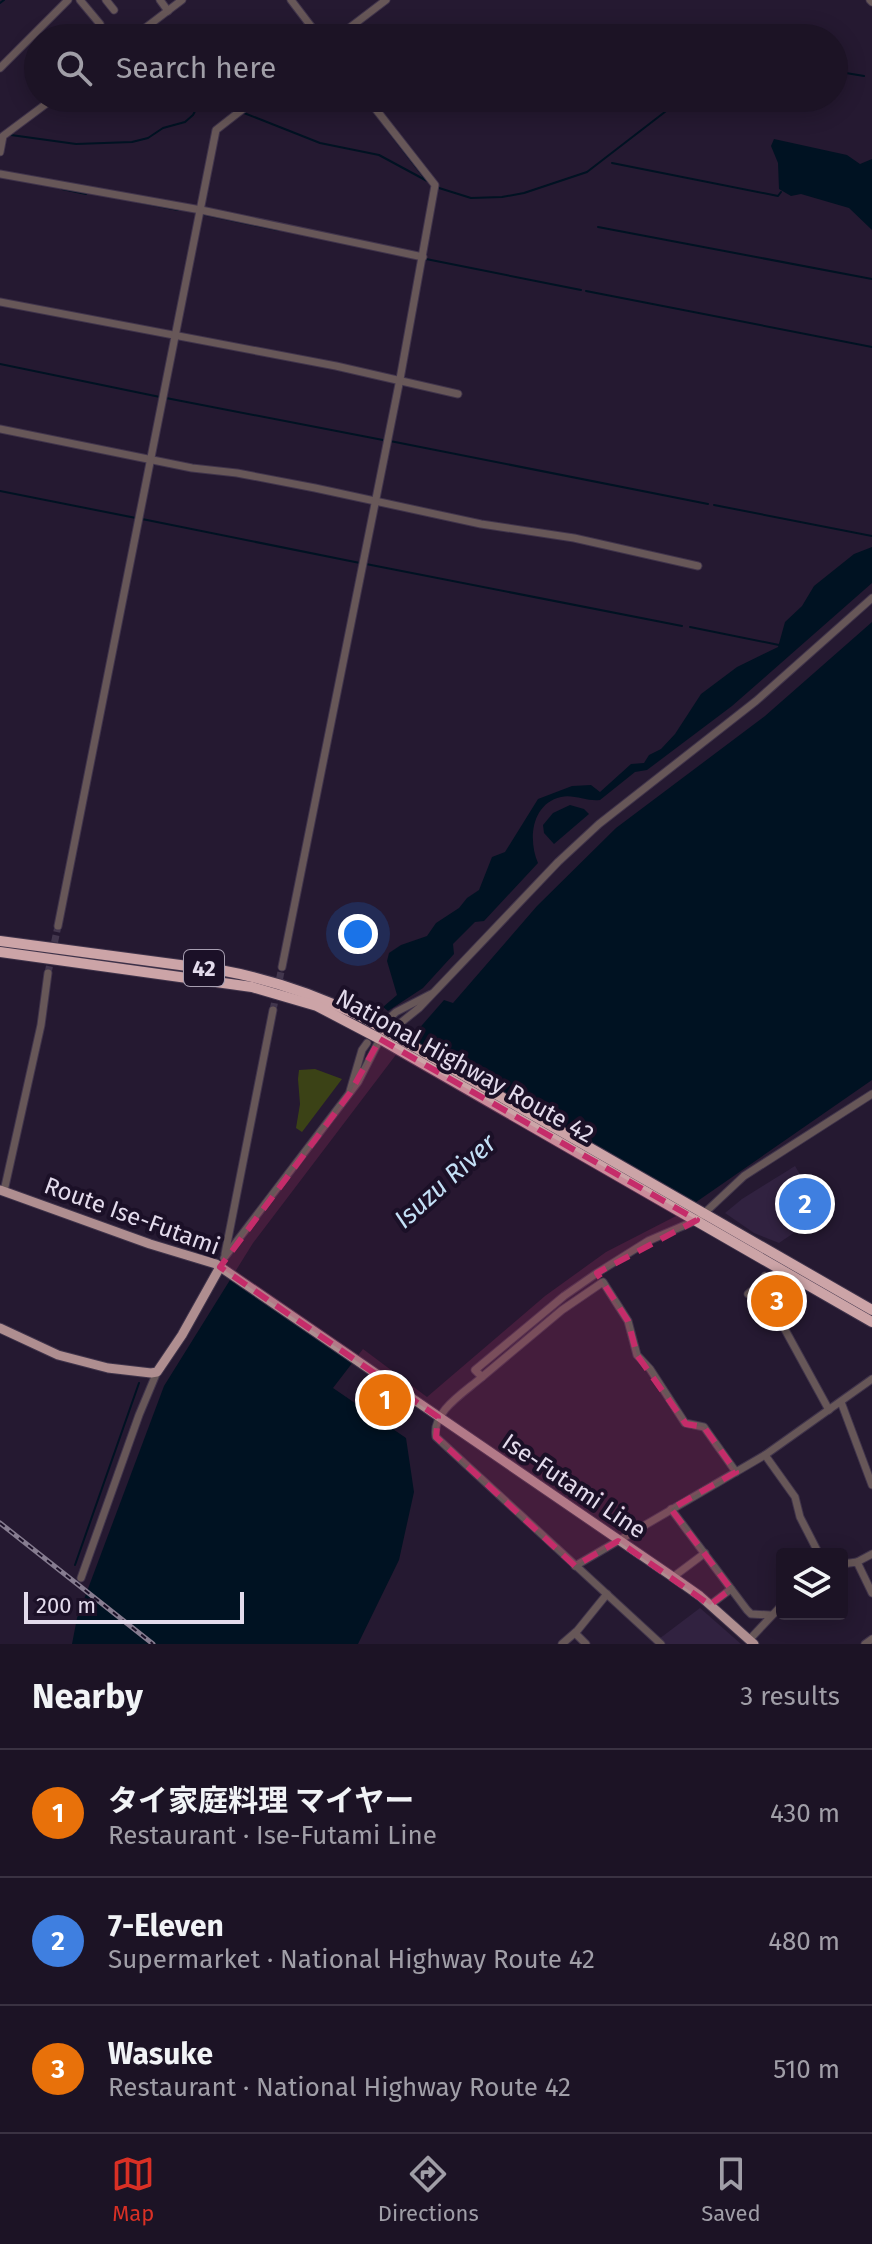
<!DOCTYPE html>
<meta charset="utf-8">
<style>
:root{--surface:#1c1325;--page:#292032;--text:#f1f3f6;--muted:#a09ea7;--line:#3a3242;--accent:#d93025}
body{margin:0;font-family:"Fira Sans","Noto Sans JP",sans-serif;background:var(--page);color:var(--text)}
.controls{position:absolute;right:24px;bottom:24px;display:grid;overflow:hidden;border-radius:8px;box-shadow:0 4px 20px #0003}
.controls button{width:72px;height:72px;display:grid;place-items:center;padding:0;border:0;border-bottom:2px solid var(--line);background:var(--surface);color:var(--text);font:40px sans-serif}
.scale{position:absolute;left:24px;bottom:20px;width:220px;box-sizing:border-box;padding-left:8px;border:4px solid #e3dbec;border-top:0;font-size:22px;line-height:28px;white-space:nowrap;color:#e3dbec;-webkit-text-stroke:6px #1b1027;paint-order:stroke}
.you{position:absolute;left:358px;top:934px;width:28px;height:28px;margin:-20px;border:6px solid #fff;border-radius:50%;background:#1a73e8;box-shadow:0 0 0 12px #1a73e833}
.badge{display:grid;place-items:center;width:52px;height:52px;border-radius:50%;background:var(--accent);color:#fff;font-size:26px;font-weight:700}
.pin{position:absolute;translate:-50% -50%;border:4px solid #fff;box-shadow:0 2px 8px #0006}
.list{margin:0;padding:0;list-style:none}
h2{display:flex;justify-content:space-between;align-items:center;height:104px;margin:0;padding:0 32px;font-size:34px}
h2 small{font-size:26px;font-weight:400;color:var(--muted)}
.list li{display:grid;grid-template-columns:52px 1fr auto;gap:24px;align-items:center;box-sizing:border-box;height:128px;padding:0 32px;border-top:2px solid var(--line)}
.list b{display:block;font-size:30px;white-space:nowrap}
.list p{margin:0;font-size:26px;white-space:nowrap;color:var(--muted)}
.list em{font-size:26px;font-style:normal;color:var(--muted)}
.icon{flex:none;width:44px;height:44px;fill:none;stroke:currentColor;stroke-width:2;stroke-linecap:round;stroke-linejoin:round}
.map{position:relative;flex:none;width:872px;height:1644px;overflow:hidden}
.search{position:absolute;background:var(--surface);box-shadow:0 4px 20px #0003;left:24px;right:24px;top:24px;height:88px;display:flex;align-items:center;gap:20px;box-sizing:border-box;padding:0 28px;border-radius:44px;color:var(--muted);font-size:30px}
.sheet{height:488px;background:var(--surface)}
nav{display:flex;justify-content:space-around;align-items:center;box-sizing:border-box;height:112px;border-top:2px solid var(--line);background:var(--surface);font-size:22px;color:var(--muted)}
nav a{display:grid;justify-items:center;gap:4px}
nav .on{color:var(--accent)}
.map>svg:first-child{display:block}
.built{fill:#312240}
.green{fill:#3b4216}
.water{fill:#001222}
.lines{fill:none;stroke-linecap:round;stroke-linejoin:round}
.stream{stroke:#001222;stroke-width:2}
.minor-tunnel{stroke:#42364d;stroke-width:7;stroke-dasharray:7 3.5;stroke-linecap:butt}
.minor-casing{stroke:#40344b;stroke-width:9}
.major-casing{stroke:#40344b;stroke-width:11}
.highway-casing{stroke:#40344b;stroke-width:12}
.minor{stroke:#675758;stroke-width:7}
.major{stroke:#af8e90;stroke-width:9}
.highway{stroke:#cca4a7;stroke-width:10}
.rail-casing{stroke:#867c90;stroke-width:5}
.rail{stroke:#1b1027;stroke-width:2;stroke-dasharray:6;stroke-linecap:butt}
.marked{fill:#c52c6a;fill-opacity:0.2;stroke:#c52c6a;stroke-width:6;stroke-dasharray:16 10;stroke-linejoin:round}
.labels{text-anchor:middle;stroke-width:8;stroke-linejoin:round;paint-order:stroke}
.shield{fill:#1b1027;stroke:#a79eb1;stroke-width:2}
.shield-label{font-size:22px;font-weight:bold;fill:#e3dbec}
.street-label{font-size:24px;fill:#e3dbec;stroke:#1b1027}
.water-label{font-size:26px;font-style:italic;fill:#c3dff5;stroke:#1b1027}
</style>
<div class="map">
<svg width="872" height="1644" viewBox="0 0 872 1644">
<rect width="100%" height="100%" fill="#251931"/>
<g class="built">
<polygon points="795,1166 823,1213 779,1243 754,1233 725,1213 742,1199"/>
<polygon points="700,1608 741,1644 664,1644 659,1639"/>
</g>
<polygon class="green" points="315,1069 342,1079 302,1132 296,1128 300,1104 298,1079 299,1070"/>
<g class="water">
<polygon points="774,139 847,155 860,164 872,159 872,230 849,208 801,194 791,196 779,189 778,163 771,146"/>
<path d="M872,547V583L732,706L647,770L635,772L600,800C588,802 574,794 561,797C531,804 528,840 538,863L484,921L475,922L453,944L454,954L423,988L388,1011L383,1007L397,995L387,961L389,953L401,945L427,936L436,923L459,908L467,898L479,890L492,857L505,852L538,799L572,786L591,785L600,792L631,764L644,763L649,755L661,749L675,734L701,694L737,667L778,647L785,622L802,606L814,586L854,554Z"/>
<polygon points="872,622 872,1080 676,1216 606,1252 545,1296 427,1397 363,1349 333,1388 406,1438 414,1492 399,1560 358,1644 72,1644 77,1618 164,1386 253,1243 395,1056 444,1000 453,1003 537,906 616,828 765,716"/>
<polygon points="570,805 584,809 589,814 554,844 544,833 543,825 553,813"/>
</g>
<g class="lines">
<g class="stream">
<polyline points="0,3 4,0"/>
<polyline points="834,71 864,76"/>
<polyline points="227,98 238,108"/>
<polyline points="244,113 320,143 379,155 429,182"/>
<polyline points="386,128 426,180"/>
<polyline points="11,135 76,144 132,142 148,138 163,128 185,122 193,115 202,98"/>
<polyline points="612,163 778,196 781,192"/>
<polyline points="439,188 471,198 502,197 524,193 587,172 683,98"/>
<polyline points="62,189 86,194"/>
<polyline points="138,202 178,210"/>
<polyline points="202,214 278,230"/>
<polyline points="598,227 872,279"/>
<polyline points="426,259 581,290"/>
<polyline points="586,291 872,347"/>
<polyline points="0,364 160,397"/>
<polyline points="166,398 383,440"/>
<polyline points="390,441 708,504"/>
<polyline points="0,491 136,518"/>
<polyline points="714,505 872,536"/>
<polyline points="142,519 360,563"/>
<polyline points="366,564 682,626"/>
<polyline points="690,627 779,645"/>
<polyline points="75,1565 139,1383"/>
</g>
<g class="minor-tunnel">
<polyline points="48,973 58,926"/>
<polyline points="273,1010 282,967"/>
</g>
<defs>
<g id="minor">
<polyline points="80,0 100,24"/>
<polyline points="106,0 114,10"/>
<polyline points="160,0 168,11"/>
<polyline points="291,0 320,38"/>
<polyline points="870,0 872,2"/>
<polyline points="132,38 182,0"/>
<polyline points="336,38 386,0"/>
<polyline points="0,68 68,0"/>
<polyline points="0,152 3,136 54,98"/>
<polyline points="0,174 201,210 423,257"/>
<polyline points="0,302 336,366 458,394"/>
<polyline points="0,429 192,468 237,473 315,488 481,524 574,538 698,566"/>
<polyline points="58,926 216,130 257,98"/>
<polyline points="282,967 400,379 435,185 367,98"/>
<polyline points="385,1022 396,1012 431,994"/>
<polyline points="388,1033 419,1008 558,862 599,824 756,701 872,598"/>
<polyline points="350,1091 362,1050 367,1043"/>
<polyline points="4,1191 41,1025 48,973"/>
<polyline points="225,1254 273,1010"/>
<polyline points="224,1258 358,1082 380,1039"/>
<polyline points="765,1276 760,1284 829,1410"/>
<polyline points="748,1294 760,1284"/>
<polyline points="482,1377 562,1310 603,1282 628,1321 637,1355 650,1369 685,1423 704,1427 736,1472"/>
<polyline points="841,1402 872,1485"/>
<polyline points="765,1455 795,1497 800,1517 819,1554"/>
<polyline points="671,1509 747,1610 751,1614 770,1615"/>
<polyline points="857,1562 872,1554"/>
<polyline points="842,1564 857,1562 872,1593"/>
<polyline points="575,1566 765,1455 872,1379"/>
<polyline points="673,1577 705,1553"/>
<polyline points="81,1578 139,1415 157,1372"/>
<polyline points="710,1605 731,1589"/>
<polyline points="575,1633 586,1644"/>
<polyline points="749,1640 782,1605"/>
<polyline points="562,1644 577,1631 607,1594"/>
<path d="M661,1644L436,1437C431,1412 465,1392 482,1377L475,1370L564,1296L597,1273L648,1241L697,1220L744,1176L872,1094"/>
<polyline points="865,1644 872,1639"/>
</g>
<g id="major">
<polyline points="0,1190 150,1244 216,1264 673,1577 700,1596 754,1644"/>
<polyline points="0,1328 58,1355 108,1368 151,1373 157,1372 182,1335 220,1267"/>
</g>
<g id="highway">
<path d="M0,941L225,971C274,980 319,996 364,1018L872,1310"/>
<polyline points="0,952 252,987 317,1006 380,1039 872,1322"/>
</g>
</defs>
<use href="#minor" class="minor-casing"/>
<use href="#major" class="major-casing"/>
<use href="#highway" class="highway-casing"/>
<use href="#minor" class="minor"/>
<use href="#major" class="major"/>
<use href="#highway" class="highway"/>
<defs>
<polyline id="rail" points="0,1523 153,1644"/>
</defs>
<use href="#rail" class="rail-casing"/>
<use href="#rail" class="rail"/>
</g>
<path class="marked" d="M380,1039L697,1220L597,1273L628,1321L637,1355L686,1424L704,1427L736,1472L671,1509L731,1589L710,1605L618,1541L575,1566L436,1437L438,1417L220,1267L350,1093Z"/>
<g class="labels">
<rect class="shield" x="184" y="950" width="40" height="36" rx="6"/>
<g class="shield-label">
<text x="204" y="976">42</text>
</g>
<g class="street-label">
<text transform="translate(465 1066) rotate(29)" y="8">National Highway Route 42</text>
<text transform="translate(132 1216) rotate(20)" y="8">Route Ise-Futami</text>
<text transform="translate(574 1486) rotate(34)" y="8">Ise-Futami Line</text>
</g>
<g class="water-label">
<text transform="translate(445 1181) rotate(-42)" y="9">Isuzu River</text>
</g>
</g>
</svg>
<div class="controls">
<button><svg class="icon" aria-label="layers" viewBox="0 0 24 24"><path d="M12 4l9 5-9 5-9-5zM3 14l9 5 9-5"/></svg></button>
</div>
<div class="scale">200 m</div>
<div class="you"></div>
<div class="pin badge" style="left:385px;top:1400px;background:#e8710a">1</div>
<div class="pin badge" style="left:805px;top:1204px;background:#3f7fe0">2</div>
<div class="pin badge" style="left:777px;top:1301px;background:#e8710a">3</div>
<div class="search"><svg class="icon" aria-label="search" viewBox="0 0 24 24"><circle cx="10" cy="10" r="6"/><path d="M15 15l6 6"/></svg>Search here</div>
</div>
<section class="sheet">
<h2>Nearby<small>3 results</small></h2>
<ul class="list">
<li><span class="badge" style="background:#e8710a">1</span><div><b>タイ家庭料理 マイヤー</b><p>Restaurant · Ise-Futami Line</p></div><em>430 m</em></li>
<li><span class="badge" style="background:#3f7fe0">2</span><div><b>7-Eleven</b><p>Supermarket · National Highway Route 42</p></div><em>480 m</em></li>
<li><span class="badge" style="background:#e8710a">3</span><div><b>Wasuke</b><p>Restaurant · National Highway Route 42</p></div><em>510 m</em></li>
</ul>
</section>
<nav>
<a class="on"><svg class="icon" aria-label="map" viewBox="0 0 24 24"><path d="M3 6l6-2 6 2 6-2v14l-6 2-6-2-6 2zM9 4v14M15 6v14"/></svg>Map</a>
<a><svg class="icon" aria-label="directions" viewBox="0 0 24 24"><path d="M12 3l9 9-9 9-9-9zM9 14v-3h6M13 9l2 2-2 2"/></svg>Directions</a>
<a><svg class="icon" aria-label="saved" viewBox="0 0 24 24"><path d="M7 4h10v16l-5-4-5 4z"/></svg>Saved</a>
</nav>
